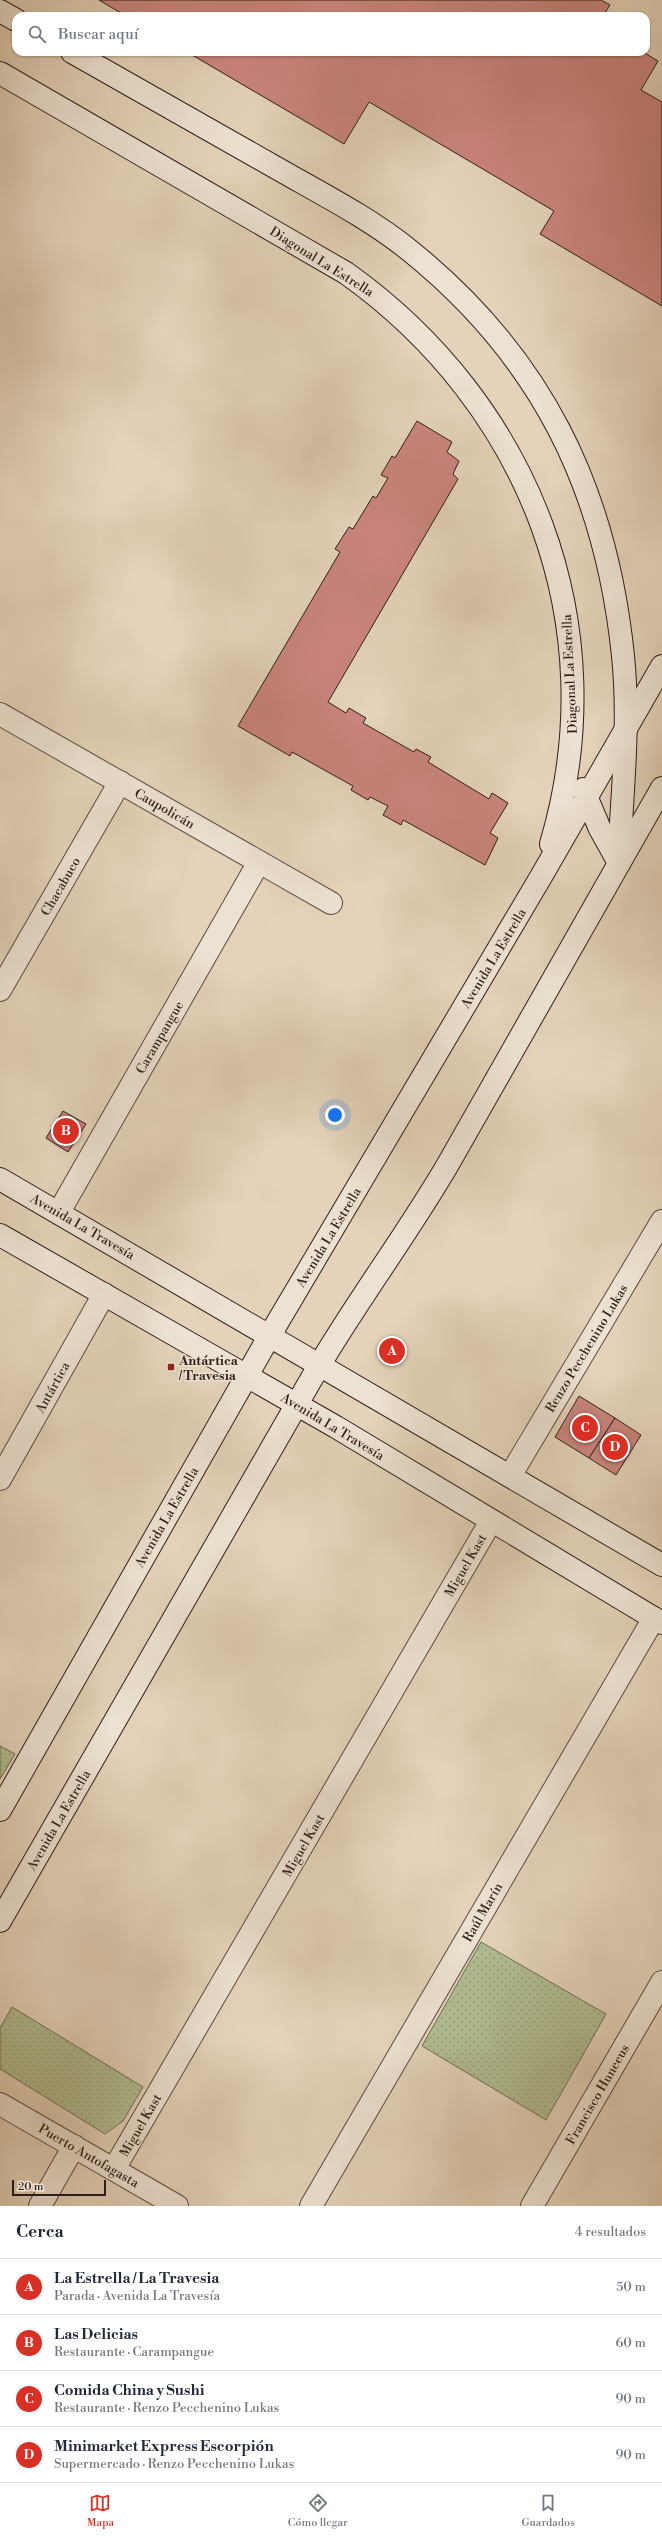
<!DOCTYPE html>
<html lang="es">
<meta charset="utf-8">
<style>
:root{--surface:#fff;--page:#f2f2f3;--text:#1f2937;--muted:#747a83;--line:#e0e1e3;--accent:#d93025}
body{margin:0;font-family:"Libre Bodoni",serif;background:var(--page);color:var(--text)}
.scale{position:absolute;left:12px;bottom:10px;width:94px;box-sizing:border-box;padding-left:4px;border:2px solid #2f1e18;border-top:0;font-size:11px;line-height:14px;white-space:nowrap;color:#2f1e18;-webkit-text-stroke:3px #ede2d2;paint-order:stroke}
.you{position:absolute;left:335px;top:1115px;width:14px;height:14px;margin:-10px;border:3px solid #fff;border-radius:50%;background:#1a73e8;box-shadow:0 0 0 6px #1a73e833}
.badge{display:grid;place-items:center;width:26px;height:26px;border-radius:50%;background:var(--accent);color:#fff;font-size:13px;font-weight:700}
.pin{position:absolute;translate:-50% -50%;border:2px solid #fff;box-shadow:0 1px 4px #0006}
.list{margin:0;padding:0;list-style:none}
h2{display:flex;justify-content:space-between;align-items:center;height:52px;margin:0;padding:0 16px;font-size:17px}
h2 small{font-size:13px;font-weight:400;color:var(--muted)}
.list li{display:grid;grid-template-columns:26px 1fr auto;gap:12px;align-items:center;box-sizing:border-box;height:56px;padding:0 16px;border-top:1px solid var(--line)}
.list b{display:block;font-size:15px;white-space:nowrap}
.list p{margin:0;font-size:13px;white-space:nowrap;color:var(--muted)}
.list em{font-size:13px;font-style:normal;color:var(--muted)}
.icon{flex:none;width:22px;height:22px;fill:none;stroke:currentColor;stroke-width:2;stroke-linecap:round;stroke-linejoin:round}
.map{position:relative;flex:none;width:662px;height:2206px;overflow:hidden}
.search{position:absolute;background:var(--surface);box-shadow:0 1px 3px #0004;left:12px;right:12px;top:12px;height:44px;display:flex;align-items:center;gap:10px;box-sizing:border-box;padding:0 14px;border-radius:12px;color:var(--muted);font-size:15px}
.sheet{height:276px;background:var(--surface)}
nav{display:flex;justify-content:space-around;align-items:center;box-sizing:border-box;height:56px;border-top:1px solid var(--line);background:var(--surface);font-size:11px;color:var(--muted)}
nav a{display:grid;justify-items:center;gap:2px}
nav .on{color:var(--accent)}
.map>svg:first-child{display:block}
.grass{fill:url(#grass-dots);stroke:#706e55}
.building{fill:#ca857e;stroke:#2f1e18}
.lines{fill:none;stroke-linecap:round;stroke-linejoin:round}
.street-casing{stroke:#5c4b40;stroke-width:24}
.secondary-casing{stroke:#2f1e18;stroke-width:24}
.street{stroke:#ede2d2;stroke-width:22}
.secondary{stroke:#ede2d2;stroke-width:22}
.poi-dot{fill:#8f2418;stroke:#ede2d2;stroke-width:1.5}
.labels{text-anchor:middle;stroke-width:3;stroke-linejoin:round;paint-order:stroke}
.street-label{font-size:13px;fill:#2f1e18;stroke:#ede2d2}
.poi-label{font-size:13px;font-weight:bold;fill:#2f1e18;stroke:#ede2d2;text-anchor:start}
</style>
<div class="map">
<svg width="662" height="2206" viewBox="0 0 662 2206">
<defs>
<pattern id="grass-dots" width="8" height="8" patternUnits="userSpaceOnUse"><rect width="8" height="8" fill="#b1bd92"/><path d="M2 2h.1M6 6h.1" fill="none" stroke="#99a27d" stroke-width="1.8" stroke-linecap="round"/></pattern>
</defs>
<rect width="100%" height="100%" fill="#e4d3ba"/>
<filter id="stains"><feTurbulence type="fractalNoise" baseFrequency=".005" numOctaves="4"/><feColorMatrix values="0 0 0 0 .2 0 0 0 0 .09 0 0 0 0 .02 0 0 0 .5 -.17"/></filter>
<radialGradient id="worn" r=".72"><stop offset=".6" stop-color="#630" stop-opacity="0"/><stop offset="1" stop-color="#630" stop-opacity=".3"/></radialGradient>
<g class="grass">
<polygon points="0,1746 15,1754 0,1779"/>
<polygon points="481,1942 606,2014 546,2120 422,2046"/>
<polygon points="12,2007 143,2087 123,2121 105,2134 0,2069 0,2028"/>
</g>
<g class="building">
<polygon points="99,0 601,0 610,5 603,16 126,16"/>
<polygon points="187,52 643,52 658,61 641,90 662,102 662,306 540,234 554,211 369,102 344,144"/>
<polygon points="417,421 452,442 447,452 459,461 453,474 458,479 328,702 346,713 349,708 366,718 363,723 414,752 416,749 431,757 428,762 489,799 492,793 508,803 490,833 498,838 485,865 403,820 401,825 383,815 388,806 370,797 368,800 351,790 353,786 292,752 290,756 238,726 340,552 335,549 349,527 353,529 373,496 376,498 388,478 381,475 392,456 395,458"/>
<polygon points="63,1111 86,1124 68,1152 46,1138"/>
<polygon points="579,1396 615,1418 589,1458 555,1437"/>
<polygon points="615,1418 641,1435 616,1475 589,1458"/>
</g>
<g class="lines">
<defs>
<g id="street">
<polyline points="0,714 331,903"/>
<polyline points="0,990 120,782"/>
<polyline points="59,1212 259,862"/>
<polyline points="510,1476 662,1221"/>
<polyline points="0,1479 104,1294"/>
<polyline points="0,2104 177,2206"/>
<polyline points="114,2169 491,1521"/>
<polyline points="40,2206 74,2146"/>
<polyline points="311,2206 654,1618"/>
<polyline points="532,2206 662,1982"/>
</g>
<g id="secondary">
<polyline points="0,11 16,20"/>
<path d="M72,52C139,90 206,128 273,166C318,192 368,217 409,250C542,357 606,489 623,656C630,724 622,792 619,860"/>
<path d="M0,73L346,273C530,404 616,625 551,844"/>
<polyline points="583,789 600,829 619,863"/>
<polyline points="0,1179 662,1565"/>
<polyline points="0,1235 336,1427 662,1623"/>
<polyline points="0,1810 270,1335 542,875 662,666"/>
<path d="M0,1921L320,1364C360,1297 407,1234 447,1166L662,788"/>
</g>
</defs>
<use href="#street" class="street-casing"/>
<use href="#secondary" class="secondary-casing"/>
<use href="#street" class="street"/>
<use href="#secondary" class="secondary"/>
</g>
<rect class="poi-dot" x="167" y="1363" width="8" height="8" rx="2"/>
<g class="labels">
<g class="street-label">
<text transform="translate(322 261) rotate(32)" y="5">Diagonal La Estrella</text>
<text transform="translate(569 674) rotate(-93)" y="5">Diagonal La Estrella</text>
<text transform="translate(165 808) rotate(30)" y="5">Caupolicán</text>
<text transform="translate(60 886) rotate(-60)" y="5">Chacabuco</text>
<text transform="translate(493 958) rotate(-59)" y="5">Avenida La Estrella</text>
<text transform="translate(159 1037) rotate(-60)" y="5">Carampangue</text>
<text transform="translate(83 1226) rotate(30)" y="5">Avenida La Travesía</text>
<text transform="translate(328 1237) rotate(-59)" y="5">Avenida La Estrella</text>
<text transform="translate(586 1348) rotate(-59)" y="5">Renzo Pecchenino Lukas</text>
<text transform="translate(52 1387) rotate(-61)" y="5">Antártica</text>
<text transform="translate(333 1426) rotate(31)" y="5">Avenida La Travesía</text>
<text transform="translate(166 1517) rotate(-60)" y="5">Avenida La Estrella</text>
<text transform="translate(465 1565) rotate(-60)" y="5">Miguel Kast</text>
<text transform="translate(58 1820) rotate(-60)" y="5">Avenida La Estrella</text>
<text transform="translate(303 1845) rotate(-60)" y="5">Miguel Kast</text>
<text transform="translate(482 1912) rotate(-60)" y="5">Raúl Marín</text>
<text transform="translate(597 2094) rotate(-60)" y="5">Francisco Huneeus</text>
<text transform="translate(140 2125) rotate(-60)" y="5">Miguel Kast</text>
<text transform="translate(89 2155) rotate(30)" y="5">Puerto Antofagasta</text>
</g>
<g class="poi-label">
<text x="179" y="1365">Antártica<tspan x="179" dy="15">/ Travesia</tspan></text>
</g>
</g>
<rect width="100%" height="100%" filter="url(#stains)"/>
<rect width="100%" height="100%" fill="url(#worn)"/>
</svg>
<div class="scale">20 m</div>
<div class="you"></div>
<div class="pin badge" style="left:392px;top:1351px">A</div>
<div class="pin badge" style="left:66px;top:1131px">B</div>
<div class="pin badge" style="left:585px;top:1428px">C</div>
<div class="pin badge" style="left:615px;top:1447px">D</div>
<div class="search"><svg class="icon" aria-label="search" viewBox="0 0 24 24"><circle cx="10" cy="10" r="6"/><path d="M15 15l6 6"/></svg>Buscar aquí</div>
</div>
<section class="sheet">
<h2>Cerca<small>4 resultados</small></h2>
<ul class="list">
<li><span class="badge">A</span><div><b>La Estrella / La Travesia</b><p>Parada · Avenida La Travesía</p></div><em>50 m</em></li>
<li><span class="badge">B</span><div><b>Las Delicias</b><p>Restaurante · Carampangue</p></div><em>60 m</em></li>
<li><span class="badge">C</span><div><b>Comida China y Sushi</b><p>Restaurante · Renzo Pecchenino Lukas</p></div><em>90 m</em></li>
<li><span class="badge">D</span><div><b>Minimarket Express Escorpión</b><p>Supermercado · Renzo Pecchenino Lukas</p></div><em>90 m</em></li>
</ul>
</section>
<nav>
<a class="on"><svg class="icon" aria-label="map" viewBox="0 0 24 24"><path d="M3 6l6-2 6 2 6-2v14l-6 2-6-2-6 2zM9 4v14M15 6v14"/></svg>Mapa</a>
<a><svg class="icon" aria-label="directions" viewBox="0 0 24 24"><path d="M12 3l9 9-9 9-9-9zM9 14v-3h6M13 9l2 2-2 2"/></svg>Cómo llegar</a>
<a><svg class="icon" aria-label="saved" viewBox="0 0 24 24"><path d="M7 4h10v16l-5-4-5 4z"/></svg>Guardados</a>
</nav>
